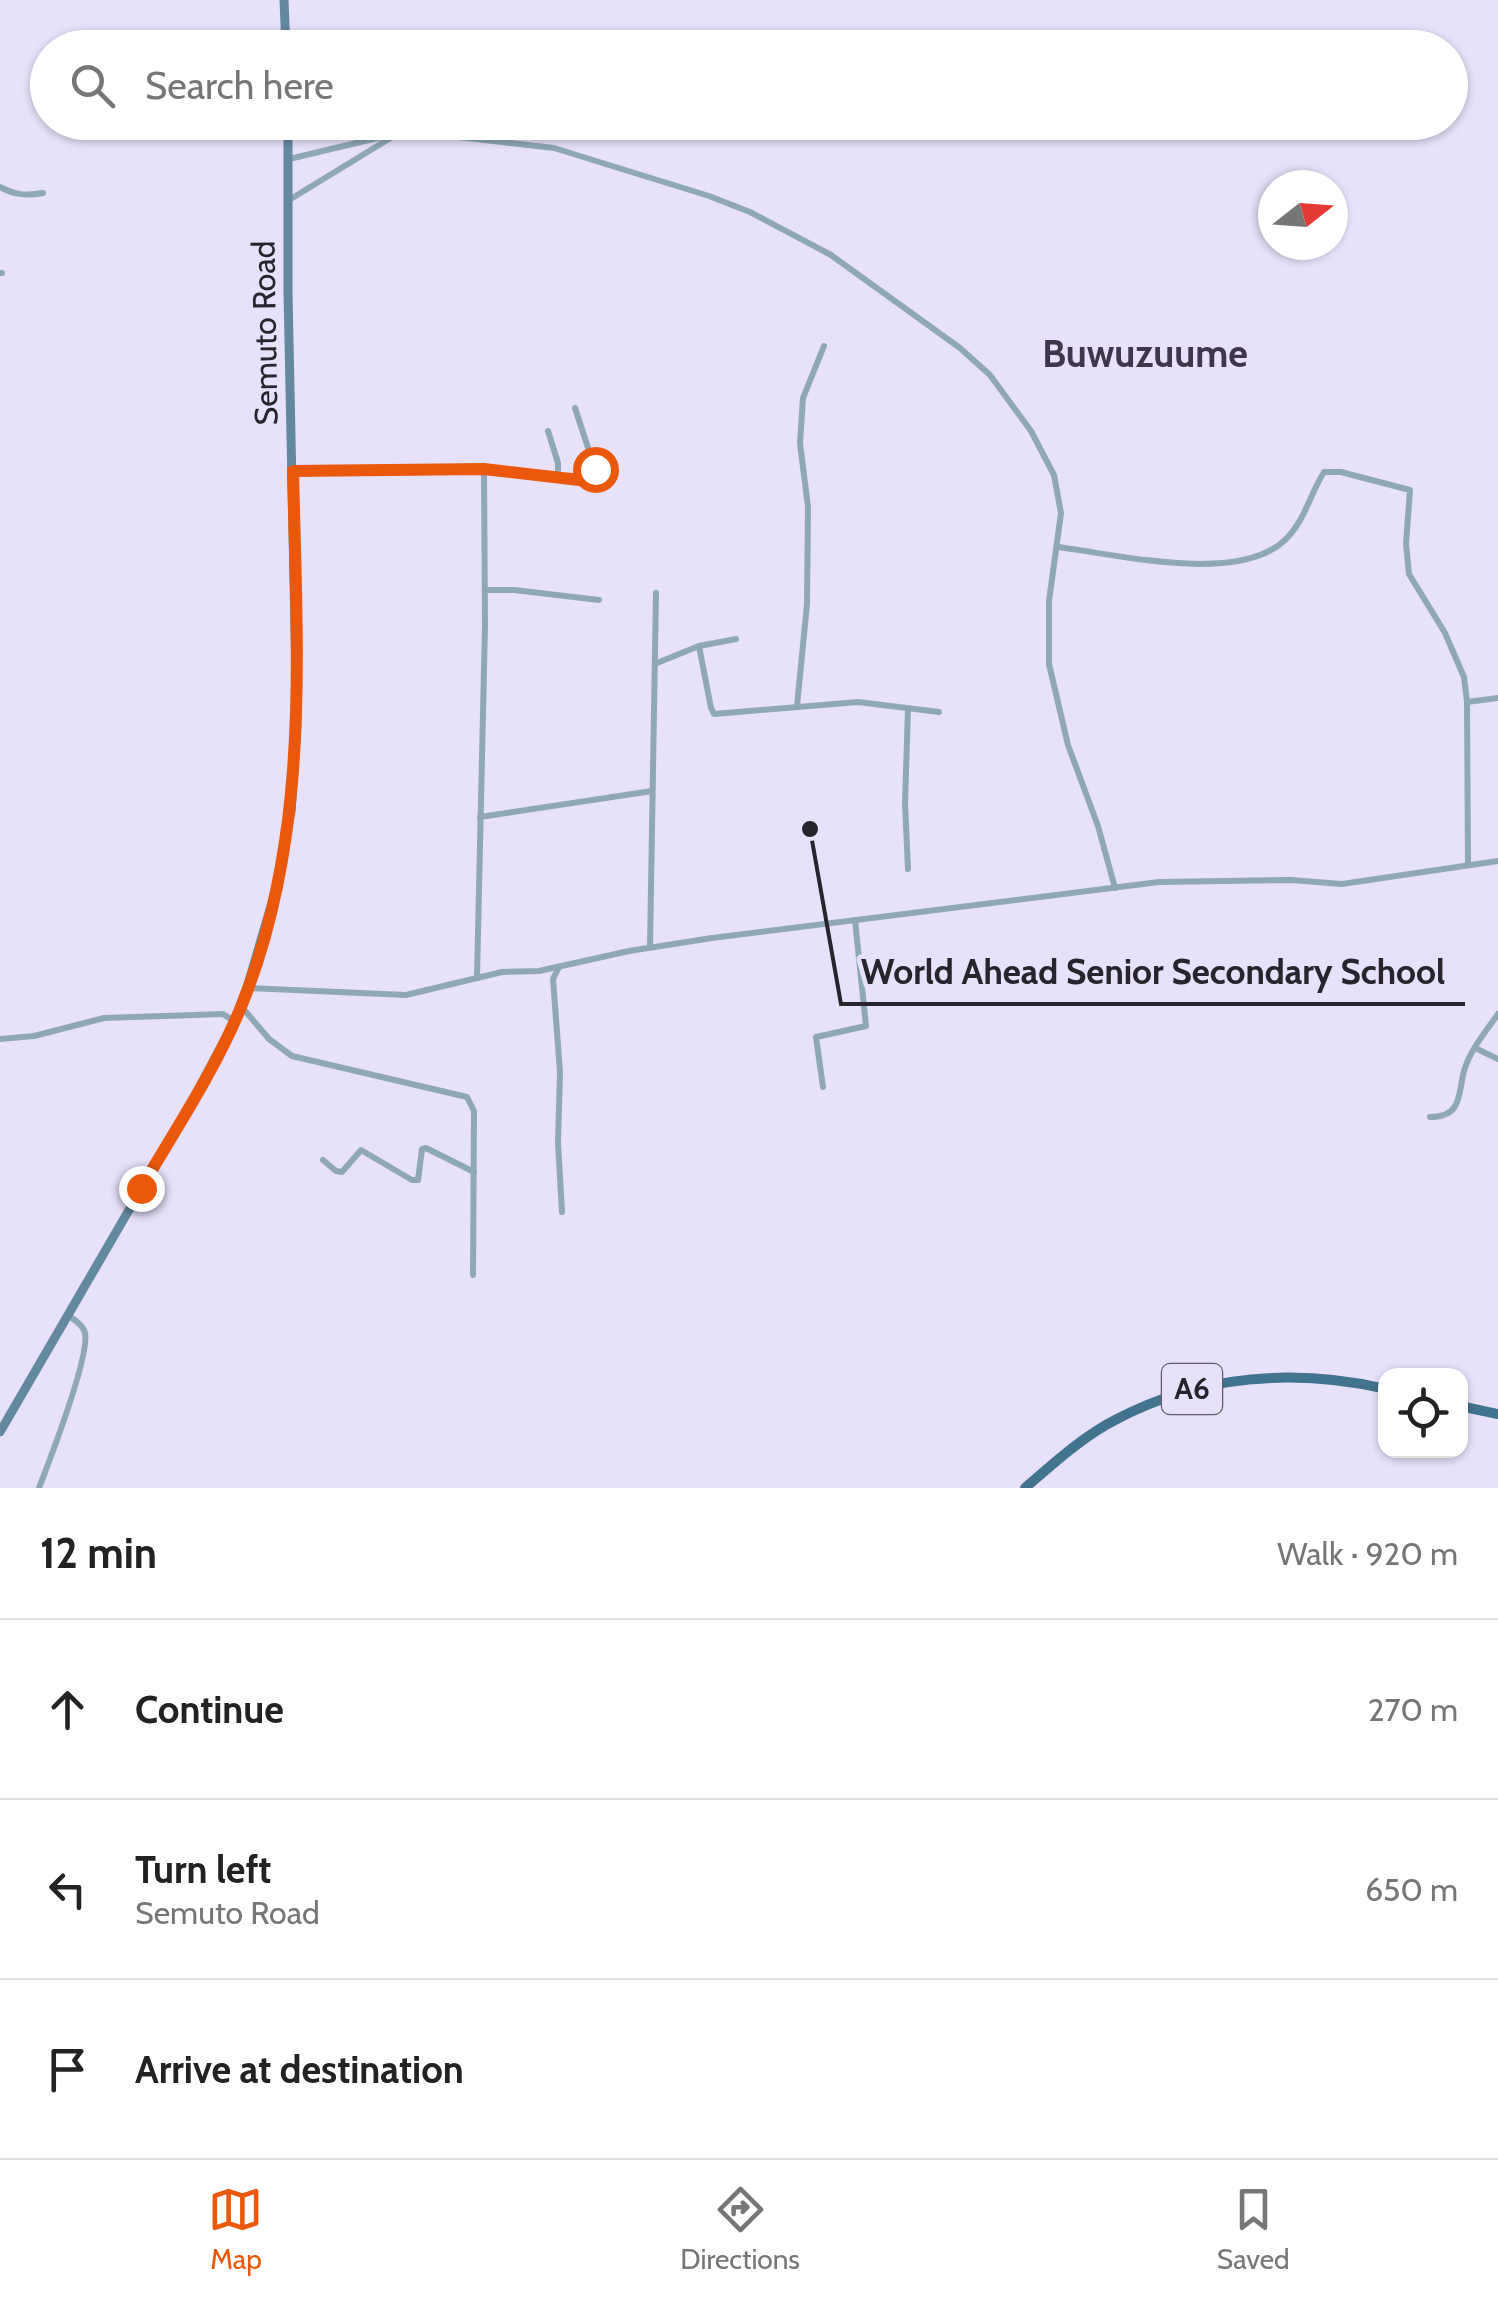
<!DOCTYPE html>
<meta charset="utf-8">
<style>
:root{--surface:#fff;--page:#f6f6f6;--text:#222;--muted:#767676;--line:#e0e0e0;--accent:#ea580c}
body{margin:0;font-family:Cabin,sans-serif;background:var(--page);color:var(--text)}
.controls{position:absolute;right:30px;bottom:30px;display:grid;overflow:hidden;border-radius:20px;box-shadow:0 2px 8px #0004}
.controls button{width:90px;height:90px;display:grid;place-items:center;padding:0;border:0;border-bottom:2px solid var(--line);background:var(--surface);color:var(--text);font:50px sans-serif}
.compass{position:absolute;left:1258px;top:170px;width:90px;height:90px;border-radius:50%;background:var(--surface);box-shadow:0 2px 8px #0004;rotate:73deg}
.stop{position:absolute;width:30px;height:30px;margin:-22px;border:8px solid #ea580c;border-radius:50%;background:#fff}
.stop.end{background:#ea580c;border-color:#fff;box-shadow:0 2px 10px #0008}
.list{margin:0;padding:0;list-style:none}
h2{display:flex;justify-content:space-between;align-items:center;height:130px;margin:0;padding:0 40px;font-size:42px}
h2 small{font-size:32px;font-weight:400;color:var(--muted)}
.list li{display:grid;grid-template-columns:65px 1fr auto;gap:30px;align-items:center;box-sizing:border-box;height:180px;padding:0 40px;border-top:2px solid var(--line)}
.list b{display:block;font-size:38px;white-space:nowrap}
.list p{margin:0;font-size:32px;white-space:nowrap;color:var(--muted)}
.list em{font-size:32px;font-style:normal;color:var(--muted)}
.icon{flex:none;width:55px;height:55px;fill:none;stroke:currentColor;stroke-width:2;stroke-linecap:round;stroke-linejoin:round}
.map{position:relative;flex:none;width:1498px;height:1488px;overflow:hidden}
.search{position:absolute;background:var(--surface);box-shadow:0 2px 8px #0004;left:30px;right:30px;top:30px;height:110px;display:flex;align-items:center;gap:25px;box-sizing:border-box;padding:0 35px;border-radius:55px;color:var(--muted);font-size:38px}
.sheet{height:670px;background:var(--surface)}
nav{display:flex;justify-content:space-around;align-items:center;box-sizing:border-box;height:140px;border-top:2px solid var(--line);background:var(--surface);font-size:28px;color:var(--muted)}
nav a{display:grid;justify-items:center;gap:5px}
nav .on{color:var(--accent)}
.map>svg:first-child{display:block}
.lines{fill:none;stroke-linecap:round;stroke-linejoin:round}
.minor{stroke:#8ea8b8;stroke-width:6}
.secondary{stroke:#6389a0;stroke-width:9}
.primary{stroke:#42738f;stroke-width:10}
.route{stroke:#ea580c;stroke-width:12}
.labels{text-anchor:middle;stroke-width:9;stroke-linejoin:round;paint-order:stroke}
.shield{fill:#e8e1fb;stroke:#615d6c;stroke-width:2.5}
.shield-label{font-size:30px;font-weight:bold;fill:#27242e}
.street-label{font-size:32px;fill:#27242e;stroke:#e8e1fb}
.quarter-label{font-size:38px;font-weight:bold;fill:#3e374c;stroke:#e8e1fb}
.leader{fill:none;stroke:#27242e;stroke-width:4}
.callout-dot{fill:#27242e;stroke:#e8e1fb;stroke-width:4}
.callout-label{font-size:35px;text-anchor:middle;font-weight:bold;fill:#27242e;stroke:#e8e1fb;stroke-width:9;stroke-linejoin:round;paint-order:stroke}
</style>
<div class="map">
<svg width="1498" height="1488" viewBox="0 0 1498 1488">
<rect width="100%" height="100%" fill="#e8e1fb"/>
<g class="lines">
<g class="minor">
<polyline points="289,159 390,135"/>
<path d="M0,187C15,195 27,196 43,193"/>
<polyline points="289,200 397,134 415,132 554,148 709,196 750,212 831,255 960,348 990,375 1031,431 1054,475 1061,513 1049,601 1049,664 1068,745 1098,826 1115,888"/>
<polyline points="0,273 2,273"/>
<polyline points="548,431 558,463 558,478"/>
<polyline points="293,471 484,469 593,480 595,469 575,408"/>
<path d="M1057,547C1117,554 1238,585 1285,540C1305,521 1310,494 1324,472H1341L1410,490L1406,544L1409,574L1445,633L1464,677L1467,702L1468,865"/>
<polyline points="485,590 514,590 599,600"/>
<polyline points="699,646 711,708 714,714 858,702 939,712"/>
<polyline points="657,663 699,646 736,639"/>
<polyline points="1467,702 1498,698"/>
<polyline points="797,706 807,604 808,507 800,443 803,398 824,346"/>
<polyline points="908,709 905,803 908,869"/>
<polyline points="480,817 652,791"/>
<polyline points="650,947 656,593"/>
<polyline points="559,967 553,979 560,1072 558,1143 562,1212"/>
<polyline points="477,978 485,625 484,469"/>
<polyline points="247,988 406,995 502,972 539,971 629,951 712,938 1159,882 1291,880 1342,884 1498,861"/>
<polyline points="241,1006 269,1039 292,1056 467,1097 474,1111 473,1275"/>
<polyline points="0,1039 34,1036 104,1018 223,1014 234,1021"/>
<polyline points="1475,1048 1498,1059"/>
<polyline points="823,1087 816,1037 866,1026 855,920"/>
<path d="M1430,1117C1463,1117 1458,1093 1464,1071C1470,1050 1486,1031 1498,1014"/>
<polyline points="323,1160 336,1171 342,1172 361,1150 412,1180 418,1180 422,1149 426,1148 474,1172"/>
<path d="M39,1488C49,1462 90,1356 85,1333C84,1326 75,1320 69,1316"/>
</g>
<g class="secondary">
<polyline points="284,0 286,48"/>
<polyline points="0,1432 190,1105 234,1022 247,988 276,889 291,812 297,725 288,293 288,122"/>
</g>
<g class="primary">
<polyline points="1460,1406 1498,1414"/>
<path d="M1025,1488C1053,1464 1083,1436 1117,1419C1201,1375 1295,1368 1386,1389"/>
</g>
</g>
<g class="lines">
<path class="route" d="M141,1188C176,1129 215,1070 241,1007C311,835 297,653 293,471L484,469L588,481L596,477L595,469"/>
</g>
<g class="labels">
<rect class="shield" x="1162" y="1364" width="60" height="50" rx="8"/>
<g class="shield-label">
<text x="1192" y="1399">A6</text>
</g>
<g class="street-label">
<text transform="translate(265 333) rotate(-91)" y="11">Semuto Road</text>
</g>
<g class="quarter-label">
<text x="1145" y="367">Buwuzuume</text>
</g>
</g>
<path class="leader" d="M810 829L841 1004H1465"/>
<circle class="callout-dot" cx="810" cy="829" r="10"/>
<g class="callout-label">
<text x="1153" y="984">World Ahead Senior Secondary School</text>
</g>
</svg>
<div class="controls">
<button><svg class="icon" aria-label="locate" viewBox="0 0 24 24"><circle cx="12" cy="12" r="6"/><path d="M12 2v4M12 18v4M2 12h4M18 12h4"/></svg></button>
</div>
<svg class="compass" viewBox="-18 -18 36 36"><path d="M0-13l5 13h-10z" fill="#e53935"/><path d="M0 13l5-13h-10z" fill="#767676"/></svg>
<div class="stop" style="left:595px;top:469px"></div>
<div class="stop end" style="left:141px;top:1188px"></div>
<div class="search"><svg class="icon" aria-label="search" viewBox="0 0 24 24"><circle cx="10" cy="10" r="6"/><path d="M15 15l6 6"/></svg>Search here</div>
</div>
<section class="sheet">
<h2>12 min<small>Walk · 920 m</small></h2>
<ul class="list">
<li><svg class="icon" aria-label="ahead" viewBox="0 0 24 24"><path d="M12 20V5M6 11l6-6 6 6"/></svg><div><b>Continue</b></div><em>270 m</em></li>
<li><svg class="icon" aria-label="left" viewBox="0 0 24 24"><path d="M17 20v-9H6M10 6l-5 5 5 5"/></svg><div><b>Turn left</b><p>Semuto Road</p></div><em>650 m</em></li>
<li><svg class="icon" aria-label="arrive" viewBox="0 0 24 24"><path d="M6 21V4h12l-3 4 3 4H6"/></svg><div><b>Arrive at destination</b></div></li>
</ul>
</section>
<nav>
<a class="on"><svg class="icon" aria-label="map" viewBox="0 0 24 24"><path d="M3 6l6-2 6 2 6-2v14l-6 2-6-2-6 2zM9 4v14M15 6v14"/></svg>Map</a>
<a><svg class="icon" aria-label="directions" viewBox="0 0 24 24"><path d="M12 3l9 9-9 9-9-9zM9 14v-3h6M13 9l2 2-2 2"/></svg>Directions</a>
<a><svg class="icon" aria-label="saved" viewBox="0 0 24 24"><path d="M7 4h10v16l-5-4-5 4z"/></svg>Saved</a>
</nav>
